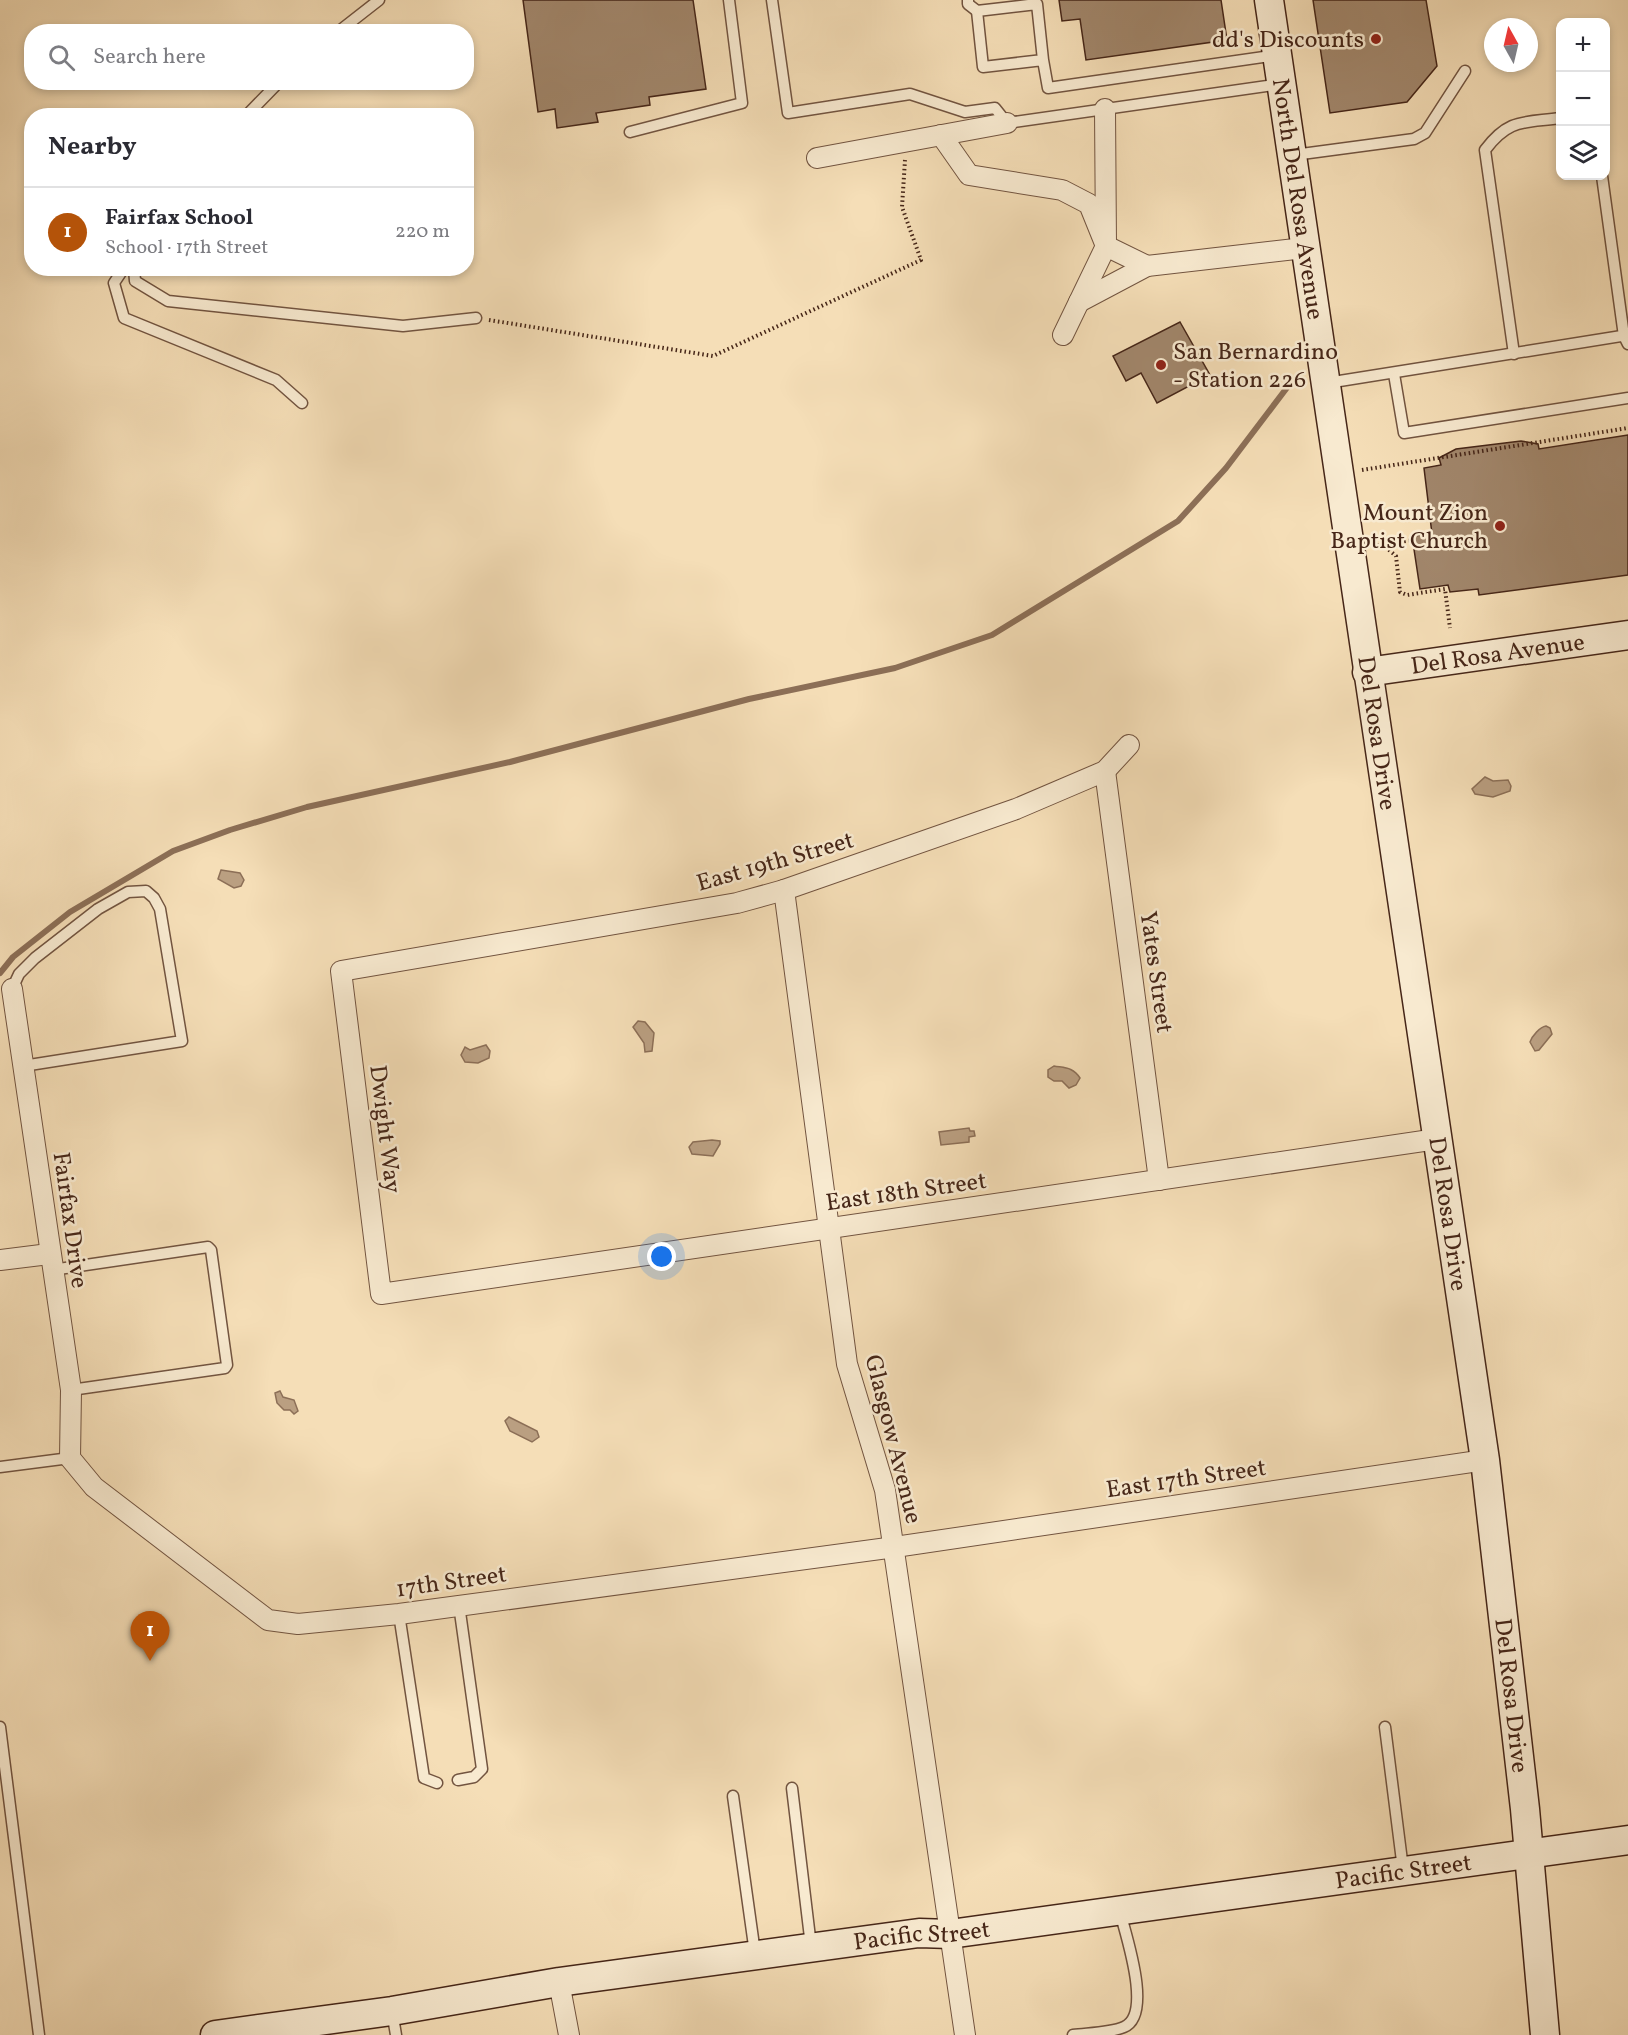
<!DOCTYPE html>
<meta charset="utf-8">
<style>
:root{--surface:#fff;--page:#f2f2f3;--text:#2b2b33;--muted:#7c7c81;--line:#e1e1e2;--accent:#b45309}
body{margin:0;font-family:Vollkorn,serif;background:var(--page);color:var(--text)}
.controls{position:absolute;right:18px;top:18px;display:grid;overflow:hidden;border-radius:12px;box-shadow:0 3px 9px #0003}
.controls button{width:54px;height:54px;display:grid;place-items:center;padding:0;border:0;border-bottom:2px solid var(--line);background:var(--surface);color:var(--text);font:30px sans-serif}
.compass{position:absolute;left:1484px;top:18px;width:54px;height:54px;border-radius:50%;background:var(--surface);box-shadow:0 3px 9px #0003;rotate:352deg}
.you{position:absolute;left:662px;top:1257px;width:21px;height:21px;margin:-15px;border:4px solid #fff;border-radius:50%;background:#1a73e8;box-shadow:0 0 0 9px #1a73e833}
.badge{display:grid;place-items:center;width:39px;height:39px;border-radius:50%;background:var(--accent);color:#fff;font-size:20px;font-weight:700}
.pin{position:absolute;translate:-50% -50px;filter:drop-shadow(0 2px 3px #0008)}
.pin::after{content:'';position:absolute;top:32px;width:21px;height:18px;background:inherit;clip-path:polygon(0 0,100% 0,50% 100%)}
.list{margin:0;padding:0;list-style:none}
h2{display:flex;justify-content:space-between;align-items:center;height:78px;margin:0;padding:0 24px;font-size:26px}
h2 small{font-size:20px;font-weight:400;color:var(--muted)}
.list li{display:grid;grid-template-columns:39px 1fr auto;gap:18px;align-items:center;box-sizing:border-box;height:90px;padding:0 24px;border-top:2px solid var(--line)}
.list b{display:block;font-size:22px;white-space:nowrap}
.list p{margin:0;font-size:20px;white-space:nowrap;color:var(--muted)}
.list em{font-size:20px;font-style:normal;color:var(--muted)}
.icon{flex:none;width:33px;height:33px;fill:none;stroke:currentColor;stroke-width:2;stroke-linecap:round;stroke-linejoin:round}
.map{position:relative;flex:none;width:1628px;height:2035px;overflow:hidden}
.search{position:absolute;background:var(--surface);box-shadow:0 3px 9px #0003;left:24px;top:24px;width:450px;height:66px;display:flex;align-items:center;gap:15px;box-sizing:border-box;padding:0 21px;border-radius:24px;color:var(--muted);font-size:22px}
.panel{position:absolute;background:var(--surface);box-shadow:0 3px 9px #0003;left:24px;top:108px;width:450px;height:168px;border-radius:24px}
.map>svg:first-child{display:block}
.water{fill:#ba9f81;stroke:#8c6f57;stroke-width:1.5}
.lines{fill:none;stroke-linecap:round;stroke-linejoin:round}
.stream{stroke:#8c6f57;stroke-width:6}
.building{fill:#a1866b;stroke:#462618;stroke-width:1.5}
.lane-casing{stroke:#725440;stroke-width:13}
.street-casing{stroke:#725440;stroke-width:22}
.secondary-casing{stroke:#462618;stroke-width:31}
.path{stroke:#462618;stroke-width:4;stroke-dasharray:1.5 3;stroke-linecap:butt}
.lane{stroke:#f8ead0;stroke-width:10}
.street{stroke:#f8ead0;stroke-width:20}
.secondary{stroke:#f8ead0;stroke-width:28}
.poi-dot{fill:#8f2418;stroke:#f8ead0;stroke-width:2}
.labels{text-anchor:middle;stroke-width:5;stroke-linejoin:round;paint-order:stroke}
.poi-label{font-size:24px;fill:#462618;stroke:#f8ead0;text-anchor:end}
.street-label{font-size:24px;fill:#462618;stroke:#f8ead0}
</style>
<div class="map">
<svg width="1628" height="2035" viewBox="0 0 1628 2035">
<rect width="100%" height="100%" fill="#f5deb7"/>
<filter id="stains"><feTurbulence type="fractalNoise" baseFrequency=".00333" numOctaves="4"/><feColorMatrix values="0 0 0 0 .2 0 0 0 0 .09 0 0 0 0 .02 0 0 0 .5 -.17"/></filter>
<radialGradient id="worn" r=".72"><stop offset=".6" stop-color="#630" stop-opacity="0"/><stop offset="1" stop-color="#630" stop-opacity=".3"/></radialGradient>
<g class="water">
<polygon points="1485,777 1493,781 1508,780 1511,786 1510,791 1493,797 1475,794 1472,789"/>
<polygon points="221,870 240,873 244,880 241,886 234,888 218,879"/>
<polygon points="638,1021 645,1022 654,1033 652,1051 645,1052 644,1043 633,1027"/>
<path d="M1546,1026L1550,1028L1552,1034L1539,1050L1535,1051L1530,1042C1532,1036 1540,1027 1546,1026Z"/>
<polygon points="486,1045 490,1051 489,1058 478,1063 465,1062 461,1055 465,1047 470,1050"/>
<path d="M1054,1066C1065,1068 1073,1067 1080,1078L1076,1085L1069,1088L1062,1081H1054L1048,1077V1070Z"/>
<polygon points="969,1128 970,1131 974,1131 975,1136 969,1137 969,1142 941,1145 939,1132"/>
<polygon points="712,1140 720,1141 720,1144 713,1156 692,1154 689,1147 693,1142"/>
<polygon points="280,1391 283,1397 294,1400 298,1411 294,1414 290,1410 284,1410 277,1403 275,1393"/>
<polygon points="509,1417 537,1431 539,1437 532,1442 510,1431 505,1421"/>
</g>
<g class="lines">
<polyline class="stream" points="0,973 13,957 70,912 173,851 230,830 307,807 510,762 749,699 895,668 992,635 1178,521 1226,468 1289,385"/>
</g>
<g class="building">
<polygon points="523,0 693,0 706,89 649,97 650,105 596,113 598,122 557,128 555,109 538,112"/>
<polygon points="1059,0 1221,0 1227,40 1086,60 1080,19 1062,21"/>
<polygon points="1313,0 1426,0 1437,66 1407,102 1330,113"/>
<polygon points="1180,322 1210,375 1157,403 1141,373 1126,381 1113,356"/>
<polygon points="1628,435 1628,575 1479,595 1478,589 1450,592 1448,585 1420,589 1412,536 1432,534 1424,468 1441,465 1439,458 1456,449 1521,441 1538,444 1539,449"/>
</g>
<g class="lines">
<defs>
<g id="lane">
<polyline points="772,0 788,113 910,94 965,112 995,108 1007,123 1281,84"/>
<polyline points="968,0 968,4 977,11"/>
<polyline points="338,32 379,0"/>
<polyline points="1043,60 1037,4 977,11 983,67 1043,60 1048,88 1277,55"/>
<polyline points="246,116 279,82"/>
<polyline points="630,132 742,103 729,0"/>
<polyline points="1294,155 1414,139 1425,133 1465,71"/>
<polyline points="1602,176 1624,336 1628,344"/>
<polyline points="124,268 114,283 124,318 276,380 302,403"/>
<polyline points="134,268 135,281 168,301 403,326 476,318"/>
<path d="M1514,354L1485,150C1509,118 1524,123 1560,118"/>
<polyline points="1394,374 1404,433 1628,398"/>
<polyline points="1327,383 1628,335"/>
<polyline points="12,989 19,974 35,958 98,909 128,892 146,891 154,898 160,909 182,1041 23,1066"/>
<polyline points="52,1270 208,1247 211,1250 227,1365 225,1368 71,1390"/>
<polyline points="0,1467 70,1458"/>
<polyline points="399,1614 424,1778 437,1783"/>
<polyline points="0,1727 39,2035"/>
<polyline points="1385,1727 1403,1869"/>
<polyline points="458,1780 474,1777 482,1769 459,1605"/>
<polyline points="792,1788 811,1946"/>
<polyline points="733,1796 755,1953"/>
<polyline points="392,2011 396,2035"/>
<path d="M1073,2035C1089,2033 1110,2033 1124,2027C1153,2015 1126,1936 1120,1912"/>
</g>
<g id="street">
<polyline points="941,135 969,175 1062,190 1089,204 1106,246 1147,266"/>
<polyline points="817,158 1007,123"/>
<polyline points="1079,302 1147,266 1304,248"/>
<polyline points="1063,335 1106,246 1105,109"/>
<polyline points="1129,745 1105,771 1016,809 784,890 737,903 341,971 381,1294 1437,1139"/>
<polyline points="1105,771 1159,1180"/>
<polyline points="784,890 847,1364 885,1490 965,2035"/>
<polyline points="12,989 71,1390 70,1458 94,1487 268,1620 298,1624 399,1614 895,1547 1485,1460"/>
<polyline points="0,1260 49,1254"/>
<polyline points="559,1982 569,2035"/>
</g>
<g id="secondary">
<path id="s1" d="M1269,0L1485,1460L1525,1809L1545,2035"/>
<path id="s2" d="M1367,672L1628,635"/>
<path id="s3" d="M215,2035L392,2011L559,1982L919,1933L950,1934L1628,1840"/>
</g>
</defs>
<use href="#lane" class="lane-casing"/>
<use href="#street" class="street-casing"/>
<use href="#secondary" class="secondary-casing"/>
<g class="path">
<polyline points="489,320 713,356 921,260 902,207 905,160"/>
<polyline points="1362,470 1628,428"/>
<polyline points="1382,544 1396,556 1400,592 1407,595 1445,589 1450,628"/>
<polyline points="1373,546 1413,540"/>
</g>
<use href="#lane" class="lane"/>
<use href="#street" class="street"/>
<use href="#secondary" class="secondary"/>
</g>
<g class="poi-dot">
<circle cx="1376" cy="39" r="6"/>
<circle cx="1161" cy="365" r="6"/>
<circle cx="1500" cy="526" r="6"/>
</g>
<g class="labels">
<g class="poi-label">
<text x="1364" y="47">dd's Discounts</text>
<text x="1173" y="359" text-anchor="start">San Bernardino<tspan x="1173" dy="28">- Station 226</tspan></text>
<text x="1488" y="520">Mount Zion<tspan x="1488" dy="28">Baptist Church</tspan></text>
</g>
<g class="street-label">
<text dy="8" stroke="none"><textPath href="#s1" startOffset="201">North Del Rosa Avenue</textPath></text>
<text dy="8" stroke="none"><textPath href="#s2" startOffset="132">Del Rosa Avenue</textPath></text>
<text dy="8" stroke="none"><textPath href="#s1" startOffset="741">Del Rosa Drive</textPath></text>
<text transform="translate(775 861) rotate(-16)" y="8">East 19th Street</text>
<text transform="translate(1157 972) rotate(82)" y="8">Yates Street</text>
<text transform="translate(386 1129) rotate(83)" y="8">Dwight Way</text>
<text transform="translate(906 1191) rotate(-8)" y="8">East 18th Street</text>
<text dy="8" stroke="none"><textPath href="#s1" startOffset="1227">Del Rosa Drive</textPath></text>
<text transform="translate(71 1220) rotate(82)" y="8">Fairfax Drive</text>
<text transform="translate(894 1439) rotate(76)" y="8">Glasgow Avenue</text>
<text transform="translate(1186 1478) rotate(-8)" y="8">East 17th Street</text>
<text transform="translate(451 1581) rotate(-8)" y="8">17th Street</text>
<text dy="8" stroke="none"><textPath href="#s1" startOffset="1713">Del Rosa Drive</textPath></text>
<text dy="8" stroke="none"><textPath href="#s3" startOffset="1200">Pacific Street</textPath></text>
<text dy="8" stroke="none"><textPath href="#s3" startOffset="714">Pacific Street</textPath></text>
</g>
</g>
<rect width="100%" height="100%" filter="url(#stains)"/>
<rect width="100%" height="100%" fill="url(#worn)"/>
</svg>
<div class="controls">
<button>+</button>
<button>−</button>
<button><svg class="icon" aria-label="layers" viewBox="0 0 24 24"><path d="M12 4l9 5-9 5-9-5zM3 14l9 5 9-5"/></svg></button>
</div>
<svg class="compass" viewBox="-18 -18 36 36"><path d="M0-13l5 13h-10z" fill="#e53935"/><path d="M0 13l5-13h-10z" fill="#7c7c81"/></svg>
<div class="you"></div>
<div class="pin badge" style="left:150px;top:1661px">1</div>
<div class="search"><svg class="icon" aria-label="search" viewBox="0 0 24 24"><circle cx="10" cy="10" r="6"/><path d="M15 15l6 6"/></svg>Search here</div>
<section class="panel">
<h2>Nearby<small></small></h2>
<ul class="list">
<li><span class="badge">1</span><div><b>Fairfax School</b><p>School · 17th Street</p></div><em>220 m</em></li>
</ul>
</section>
</div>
